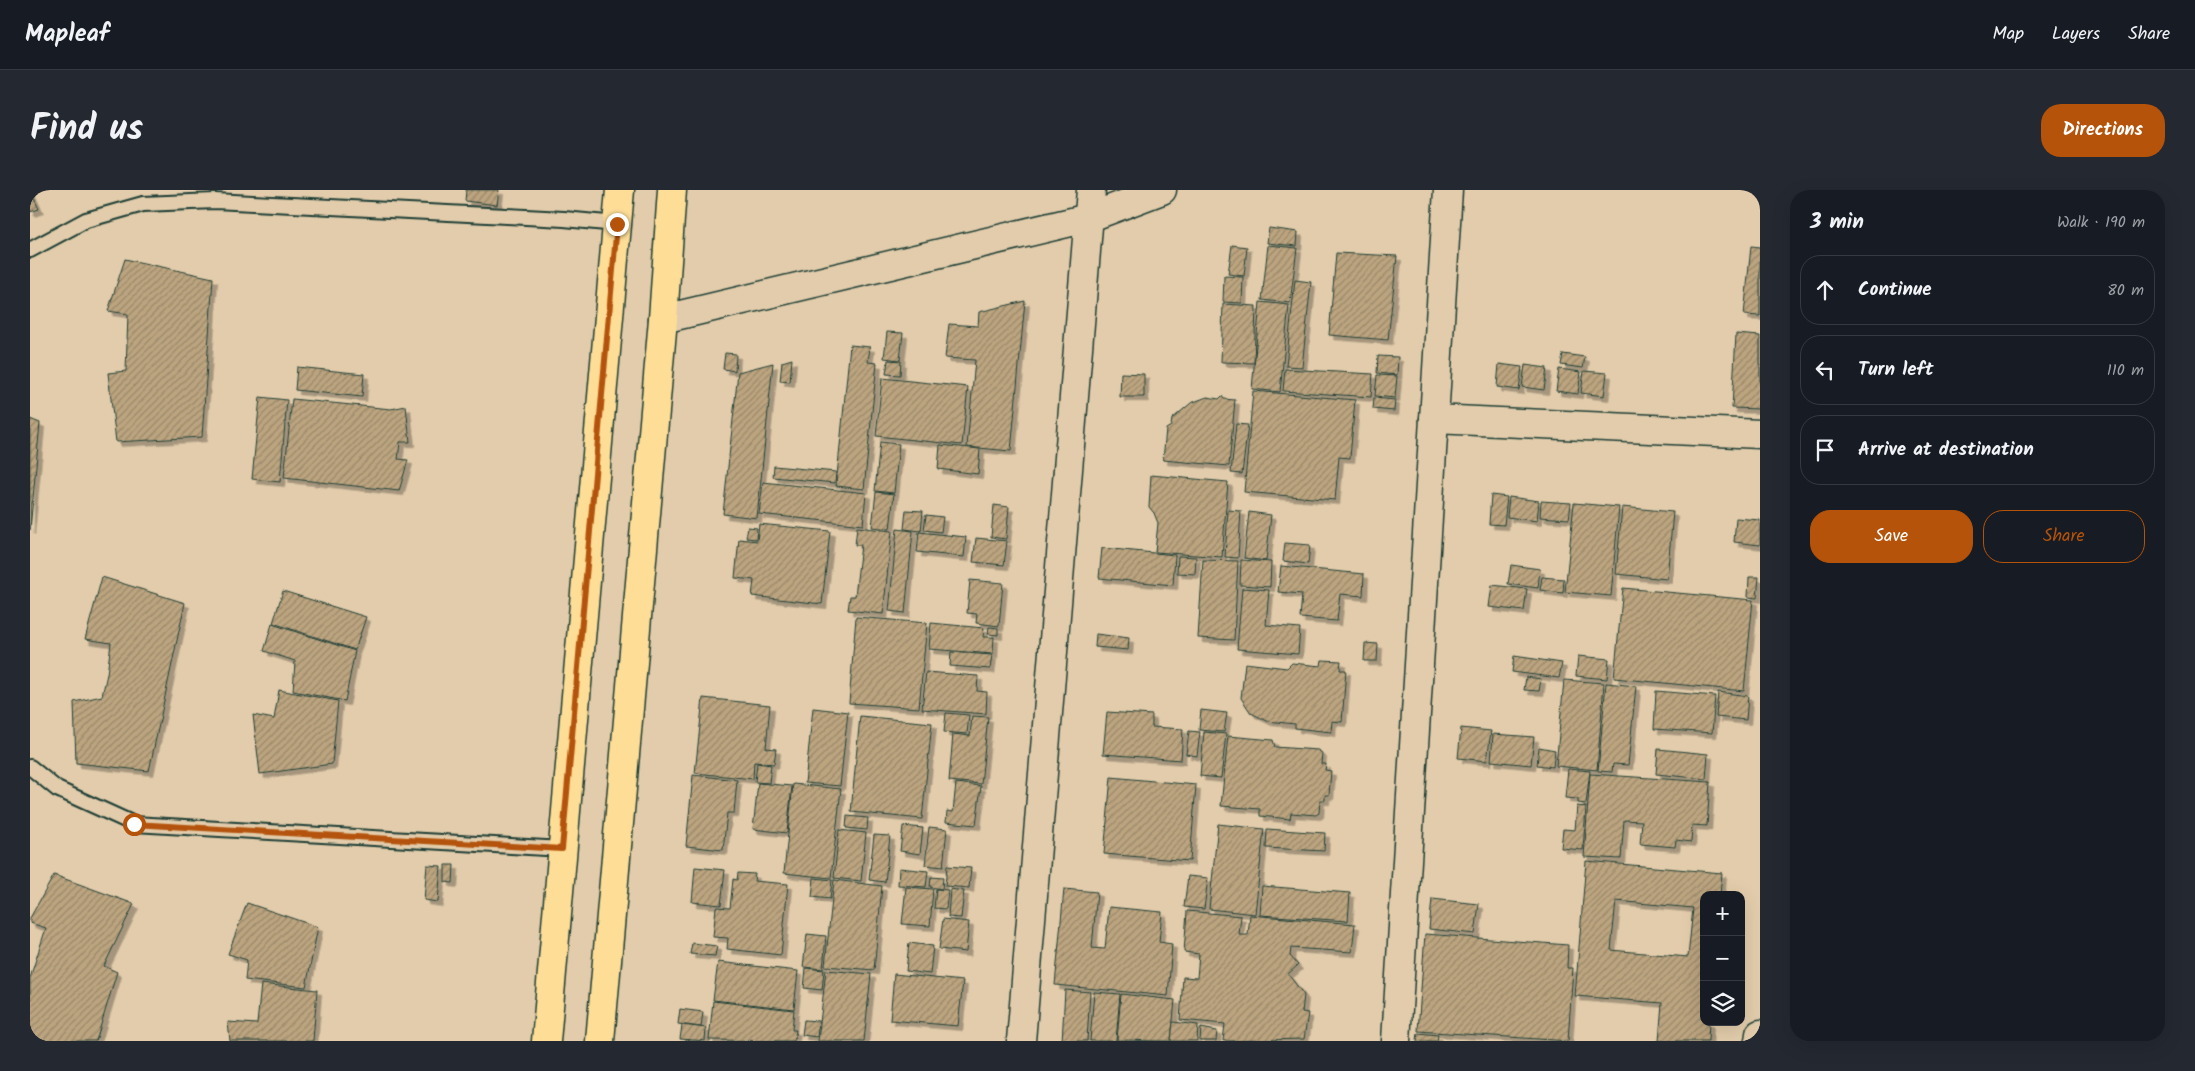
<!DOCTYPE html>
<meta charset="utf-8">
<style>
:root{--surface:#171b24;--page:#242831;--text:#f1f3f6;--muted:#9ea1a6;--line:#363941;--accent:#b45309}
body{margin:0;font-family:Kalam,sans-serif;background:var(--page);color:var(--text)}
.controls{position:absolute;right:15px;bottom:15px;display:grid;overflow:hidden;border-radius:10px;box-shadow:0 5px 20px #0002}
.controls button{width:45px;height:45px;display:grid;place-items:center;padding:0;border:0;border-bottom:1px solid var(--line);background:var(--surface);color:var(--text);font:25px sans-serif}
.stop{position:absolute;width:15px;height:15px;margin:-11px;border:4px solid #b45309;border-radius:50%;background:#fff}
.stop.end{background:#b45309;border-color:#fff;box-shadow:0 1px 5px #0008}
.list{margin:0;padding:0;list-style:none}
h2{display:flex;justify-content:space-between;align-items:center;height:65px;margin:0;padding:0 20px;font-size:21px}
h2 small{font-size:16px;font-weight:400;color:var(--muted)}
.list li{display:grid;grid-template-columns:32px 1fr auto;gap:15px;align-items:center;box-sizing:border-box;height:70px;margin:0 10px 10px;padding:0 10px;border:1px solid var(--line);border-radius:20px}
.list b{display:block;font-size:19px;white-space:nowrap}
.list em{font-size:16px;font-style:normal;color:var(--muted)}
.actions{display:flex;gap:10px;padding:15px 20px}
.actions a{flex:1;padding:11px 0;border:1px solid var(--accent);border-radius:20px;text-align:center;font-size:18px;color:var(--accent)}
.actions .main{background:var(--accent);color:#fff}
.icon{flex:none;width:28px;height:28px;fill:none;stroke:currentColor;stroke-width:2;stroke-linecap:round;stroke-linejoin:round}
.map{position:relative;flex:none;width:1730px;height:851px;overflow:hidden;border-radius:20px}
header{display:flex;align-items:center;gap:30px;box-sizing:border-box;height:70px;padding:0 25px;background:var(--surface);border-bottom:1px solid var(--line)}
header strong{font-size:24px}
nav{display:flex;gap:28px;margin-inline-start:auto;font-size:18px}
.intro{display:flex;align-items:center;justify-content:space-between;box-sizing:border-box;height:120px;padding:0 30px}
h1{margin:0;font-size:35px}
.button{padding:12px 22px;border-radius:20px;background:var(--accent);color:#fff;font-size:18px;font-weight:700}
main{display:flex;gap:30px;padding:0 30px}
aside{flex:1;background:var(--surface);border-radius:20px;box-shadow:0 5px 20px #0002}
.map>svg:first-child{display:block}
.building{fill:url(#building-hatch);stroke:#1f3d34;fill-rule:evenodd;filter:url(#shadow)}
.lines{fill:none;stroke-linecap:round;stroke-linejoin:round}
.service-casing{stroke:#1f3d34;stroke-width:18}
.minor-casing{stroke:#1f3d34;stroke-width:31}
.primary-casing{stroke:#1f3d34;stroke-width:31}
.service{stroke:#e2ccab;stroke-width:14}
.minor{stroke:#e2ccab;stroke-width:28}
.primary{stroke:#fedd96;stroke-width:28}
.route{stroke:#b45309;stroke-width:6}
</style>
<header>
<strong>Mapleaf</strong>
<nav><a>Map</a><a>Layers</a><a>Share</a></nav>
</header>
<div class="intro"><h1>Find us</h1><a class="button">Directions</a></div>
<main>
<div class="map">
<svg width="1730" height="851" viewBox="0 0 1730 851">
<defs>
<pattern id="building-hatch" width="6" height="6" patternUnits="userSpaceOnUse" patternTransform="scale(1.25)"><rect width="6" height="6" fill="#bca47f"/><path d="M-1 1l2-2M0 6l6-6M5 7l2-2" fill="none" stroke="#988769"/></pattern>
<filter id="shadow"><feDropShadow dx="4.5" dy="4.5" stdDeviation="0" flood-color="#0004"/></filter>
</defs>
<rect width="100%" height="100%" fill="#e2ccab"/>
<filter id="ink" filterUnits="userSpaceOnUse"><feTurbulence type="fractalNoise" baseFrequency=".02" numOctaves="2"/><feDisplacementMap in="SourceGraphic" scale="10" xChannelSelector="R" yChannelSelector="G"/><feConvolveMatrix kernelMatrix="1 2 1 2 8 2 1 2 1" color-interpolation-filters="sRGB"/></filter>
<g filter="url(#ink)">
<g class="building">
<polygon points="0,0 9,19 0,22"/>
<polygon points="436,0 469,0 467,15 435,11"/>
<polygon points="1239,38 1268,42 1267,56 1237,53"/>
<polygon points="1202,55 1217,57 1214,86 1198,84"/>
<polygon points="1238,55 1267,58 1260,113 1232,110"/>
<polygon points="1721,56 1730,57 1730,126 1714,125"/>
<polygon points="1306,63 1367,66 1358,150 1299,145"/>
<polygon points="95,69 183,88 172,247 86,252 78,183 96,181 98,124 78,121"/>
<polygon points="1194,86 1213,87 1212,113 1193,112"/>
<polygon points="1265,90 1281,92 1272,177 1256,176"/>
<polygon points="995,111 981,261 937,257 945,170 915,168 919,134 948,136 949,122"/>
<polygon points="1230,112 1259,115 1250,202 1222,199"/>
<polygon points="1193,114 1226,116 1224,173 1191,172"/>
<polygon points="857,142 873,143 870,170 854,168"/>
<polygon points="1706,144 1730,146 1730,219 1702,218"/>
<polygon points="820,155 840,157 838,172 847,173 834,299 806,296"/>
<polygon points="695,163 706,164 705,181 693,179"/>
<polygon points="1533,164 1555,167 1553,178 1531,175"/>
<polygon points="1348,166 1368,167 1367,185 1347,183"/>
<polygon points="762,169 760,192 750,191 752,172"/>
<polygon points="858,170 871,171 870,185 856,184"/>
<polygon points="743,173 727,328 693,324 708,182"/>
<polygon points="1469,174 1492,177 1489,200 1467,197"/>
<polygon points="1495,175 1517,178 1514,200 1492,197"/>
<polygon points="267,177 334,184 332,207 265,200"/>
<polygon points="1255,179 1343,184 1341,207 1253,201"/>
<polygon points="1529,179 1551,182 1548,204 1526,201"/>
<polygon points="1554,181 1577,183 1574,206 1551,203"/>
<polygon points="1091,183 1114,184 1114,207 1090,207"/>
<polygon points="1347,185 1367,186 1365,208 1345,206"/>
<polygon points="852,188 938,197 932,255 846,246"/>
<polygon points="1223,201 1325,210 1320,268 1309,267 1305,310 1214,302"/>
<polygon points="1192,206 1194,209 1205,210 1199,276 1133,270 1136,239 1141,236 1142,229 1161,213 1177,207 1189,209"/>
<polygon points="230,207 257,210 250,292 222,289"/>
<polygon points="1344,208 1365,210 1364,221 1343,219"/>
<polygon points="262,209 361,219 376,216 380,252 370,252 368,269 378,270 369,301 254,288"/>
<polygon points="0,229 10,233 0,340"/>
<polygon points="1206,234 1218,235 1212,284 1201,283"/>
<polygon points="850,252 869,254 864,303 845,301"/>
<polygon points="910,255 950,259 948,284 908,279"/>
<polygon points="744,276 806,282 805,293 743,287"/>
<polygon points="1121,285 1198,292 1192,367 1125,362 1128,333 1124,323 1119,317"/>
<polygon points="733,292 836,303 833,335 729,324"/>
<polygon points="846,302 864,304 860,339 842,337"/>
<polygon points="1461,305 1477,307 1474,335 1459,334"/>
<polygon points="1479,307 1509,311 1507,331 1477,327"/>
<polygon points="1511,311 1541,313 1539,329 1510,327"/>
<polygon points="1544,313 1589,317 1581,406 1535,402"/>
<polygon points="964,315 979,317 976,349 961,347"/>
<polygon points="1592,317 1643,322 1637,389 1586,384"/>
<polygon points="876,320 893,321 891,341 874,339"/>
<polygon points="1198,320 1211,321 1208,368 1195,367"/>
<polygon points="1219,322 1241,325 1236,371 1214,368"/>
<polygon points="896,325 913,327 911,342 894,340"/>
<polygon points="1706,328 1730,330 1730,355 1704,352"/>
<polygon points="729,334 800,341 792,414 722,406 724,390 705,388 709,349 727,351"/>
<polygon points="718,337 727,338 726,349 716,348"/>
<polygon points="827,337 862,341 853,424 818,420 820,406 825,406 831,355 825,355"/>
<polygon points="867,339 883,341 875,423 859,421"/>
<polygon points="889,342 936,347 934,367 887,362"/>
<polygon points="946,348 977,351 974,375 943,372"/>
<polygon points="1255,353 1280,355 1278,374 1253,371"/>
<polygon points="1072,358 1145,365 1143,395 1069,388"/>
<polygon points="1148,366 1166,367 1165,384 1147,383"/>
<polygon points="1173,370 1208,371 1204,450 1168,448"/>
<polygon points="1211,370 1241,372 1240,397 1210,395"/>
<polygon points="1481,375 1510,379 1508,398 1478,394"/>
<polygon points="1251,376 1334,384 1333,406 1310,404 1307,431 1270,428 1272,404 1248,402"/>
<polygon points="72,387 155,413 119,581 46,573 44,512 72,506 77,484 81,453 55,449"/>
<polygon points="1512,387 1534,389 1533,403 1510,400"/>
<polygon points="1719,387 1729,387 1727,408 1718,407"/>
<polygon points="940,390 973,393 969,436 946,433 947,424 937,423"/>
<polygon points="1462,395 1497,399 1494,421 1459,417"/>
<polygon points="1212,398 1239,400 1236,435 1270,438 1268,464 1207,459"/>
<polygon points="1593,398 1723,410 1714,501 1584,488"/>
<polygon points="253,401 336,427 325,460 243,433"/>
<polygon points="826,427 897,433 889,518 819,513"/>
<polygon points="901,433 954,438 953,447 964,447 963,464 899,459"/>
<polygon points="242,434 325,461 315,511 263,501 265,471 234,461"/>
<polygon points="959,437 968,438 968,445 958,444"/>
<polygon points="1066,444 1099,448 1098,460 1065,457"/>
<polygon points="1335,453 1348,454 1347,471 1334,471"/>
<polygon points="921,462 962,465 960,479 920,476"/>
<polygon points="1484,466 1532,473 1529,488 1482,482"/>
<polygon points="1548,466 1579,469 1577,489 1546,486"/>
<polygon points="1292,470 1311,471 1310,480 1316,480 1312,532 1302,531 1301,542 1265,538 1265,534 1237,531 1221,523 1211,508 1215,473 1257,478 1262,473 1291,476"/>
<polygon points="896,482 948,486 947,501 957,502 956,524 892,519"/>
<polygon points="1496,487 1511,489 1509,501 1494,500"/>
<polygon points="1534,490 1574,493 1567,580 1526,576"/>
<polygon points="1576,493 1606,496 1598,575 1583,574 1582,582 1568,581"/>
<polygon points="249,500 308,511 302,574 230,584 223,525 244,529"/>
<polygon points="1626,501 1685,506 1682,543 1624,539"/>
<polygon points="1688,502 1718,506 1716,530 1686,527"/>
<polygon points="673,508 740,515 736,558 746,559 744,574 724,572 723,589 665,583"/>
<polygon points="783,518 818,522 810,596 775,593"/>
<polygon points="1171,520 1197,523 1194,542 1169,540"/>
<polygon points="1077,522 1122,525 1122,537 1153,539 1151,570 1073,564"/>
<polygon points="916,523 939,525 937,544 914,542"/>
<polygon points="830,526 902,533 892,629 821,622"/>
<polygon points="942,526 958,527 951,594 919,591 923,544 940,546"/>
<polygon points="1431,538 1461,541 1457,571 1428,568"/>
<polygon points="1159,541 1170,542 1167,566 1156,564"/>
<polygon points="1174,542 1196,544 1191,588 1170,586"/>
<polygon points="1463,544 1504,547 1501,575 1461,571"/>
<polygon points="1198,546 1243,550 1245,557 1288,560 1292,563 1291,574 1296,574 1295,580 1301,581 1299,605 1295,605 1295,610 1290,610 1289,623 1286,625 1261,623 1260,629 1230,626 1230,619 1191,616"/>
<polygon points="1509,557 1525,560 1523,577 1507,575"/>
<polygon points="1628,559 1678,564 1676,589 1626,584"/>
<polygon points="727,573 741,575 739,593 725,592"/>
<polygon points="1538,579 1560,581 1556,614 1548,613 1548,609 1535,608"/>
<polygon points="1560,584 1680,592 1677,636 1662,635 1661,652 1646,650 1645,657 1610,654 1612,631 1594,630 1591,669 1554,667"/>
<polygon points="663,585 707,590 704,623 697,623 693,660 656,656"/>
<polygon points="1081,587 1166,595 1160,671 1074,664"/>
<polygon points="728,593 762,596 757,643 723,639"/>
<polygon points="926,593 951,596 946,635 916,632 917,621 923,622"/>
<polygon points="763,594 811,599 801,688 754,683"/>
<polygon points="1547,616 1556,617 1553,660 1531,658 1533,639 1545,640"/>
<polygon points="817,626 838,628 837,640 816,638"/>
<polygon points="1188,634 1234,639 1225,724 1179,719"/>
<polygon points="873,636 893,638 890,664 870,661"/>
<polygon points="899,637 917,639 913,677 895,675"/>
<polygon points="1237,639 1295,643 1294,661 1236,658"/>
<polygon points="809,640 836,643 831,691 804,688"/>
<polygon points="844,645 860,646 855,692 839,690"/>
<path d="M1556,671L1692,683L1690,705H1674V832H1679L1678,851H1629L1632,813L1545,806ZM1586,711L1663,718L1658,767L1581,760Z"/>
<polygon points="397,675 411,676 408,712 394,710"/>
<polygon points="415,675 424,675 423,693 415,692"/>
<polygon points="917,676 941,678 939,698 915,696"/>
<polygon points="665,677 695,680 691,715 662,712"/>
<polygon points="869,678 898,681 896,697 868,695"/>
<polygon points="708,683 725,684 724,691 758,694 751,765 697,759 698,748 683,747 686,717 700,718 703,689 707,690"/>
<polygon points="24,685 104,714 74,776 87,782 66,851 0,851 0,788 16,738 0,733 0,728"/>
<polygon points="1158,686 1178,688 1174,719 1154,717"/>
<polygon points="901,687 913,688 912,699 900,697"/>
<polygon points="784,688 802,690 800,709 782,707"/>
<polygon points="804,690 852,696 844,780 795,776"/>
<polygon points="1232,696 1320,703 1318,731 1230,725"/>
<polygon points="876,697 903,699 900,736 872,734"/>
<polygon points="906,699 918,700 916,719 904,718"/>
<polygon points="920,699 934,701 931,728 918,727"/>
<polygon points="1034,699 1067,702 1062,758 1075,759 1079,717 1132,722 1129,752 1142,754 1138,806 1025,795"/>
<polygon points="1402,709 1449,714 1445,744 1399,739"/>
<polygon points="217,713 288,737 276,797 215,790 217,770 198,764"/>
<polygon points="1157,721 1211,726 1209,745 1218,745 1220,725 1325,734 1322,762 1261,758 1260,766 1268,775 1258,784 1274,805 1272,822 1278,823 1274,849 1193,851 1195,834 1150,830 1153,787 1167,788 1169,764 1154,762"/>
<polygon points="913,729 939,732 936,762 909,759"/>
<polygon points="777,744 796,746 793,779 773,777"/>
<polygon points="1395,744 1538,755 1537,778 1543,778 1538,851 1388,841"/>
<polygon points="662,753 687,756 685,766 660,764"/>
<polygon points="879,753 903,756 900,784 876,781"/>
<polygon points="688,772 768,781 764,819 683,810"/>
<polygon points="776,778 794,780 792,800 774,798"/>
<polygon points="796,780 841,784 834,851 788,851"/>
<polygon points="864,784 933,791 928,836 860,830"/>
<polygon points="231,794 287,800 283,851 200,851 198,832 227,834"/>
<polygon points="1035,800 1060,802 1057,851 1032,851"/>
<polygon points="1064,802 1090,804 1086,851 1060,851"/>
<polygon points="1091,804 1145,810 1141,851 1087,850"/>
<polygon points="683,811 764,820 762,840 766,840 764,851 679,850"/>
<polygon points="650,819 673,822 671,837 648,834"/>
<polygon points="774,830 789,831 787,847 772,845"/>
<polygon points="1143,832 1168,835 1167,851 1141,851"/>
<polygon points="652,835 676,838 675,851 650,849"/>
<polygon points="1171,838 1187,841 1186,851 1170,851"/>
<polygon points="1388,843 1408,845 1407,851 1387,851"/>
</g>
<g class="lines">
<defs>
<g id="service">
<polyline points="0,60 56,30 113,14 185,11 534,29 587,34"/>
<polyline points="0,577 27,599 104,634 533,659"/>
</g>
<g id="minor">
<polyline points="633,129 1058,28 1132,0"/>
<polyline points="1404,229 1730,244"/>
<polyline points="991,851 1061,0"/>
<polyline points="1366,851 1418,0"/>
<polyline points="1729,851 1730,844"/>
</g>
<g id="primary">
<polyline points="516,851 590,0"/>
<polyline points="570,851 633,129 642,0"/>
</g>
</defs>
<use href="#service" class="service-casing"/>
<use href="#minor" class="minor-casing"/>
<use href="#primary" class="primary-casing"/>
<use href="#service" class="service"/>
<use href="#minor" class="minor"/>
<use href="#primary" class="primary"/>
</g>
</g>
<g class="lines" filter="url(#ink)">
<polyline class="route" points="104,634 532,659 587,34"/>
</g>
</svg>
<div class="controls">
<button>+</button>
<button>−</button>
<button><svg class="icon" aria-label="layers" viewBox="0 0 24 24"><path d="M12 4l9 5-9 5-9-5zM3 14l9 5 9-5"/></svg></button>
</div>
<div class="stop" style="left:104px;top:634px"></div>
<div class="stop end" style="left:587px;top:34px"></div>
</div>
<aside>
<h2>3 min<small>Walk · 190 m</small></h2>
<ul class="list">
<li><svg class="icon" aria-label="ahead" viewBox="0 0 24 24"><path d="M12 20V5M6 11l6-6 6 6"/></svg><div><b>Continue</b></div><em>80 m</em></li>
<li><svg class="icon" aria-label="left" viewBox="0 0 24 24"><path d="M17 20v-9H6M10 6l-5 5 5 5"/></svg><div><b>Turn left</b></div><em>110 m</em></li>
<li><svg class="icon" aria-label="arrive" viewBox="0 0 24 24"><path d="M6 21V4h12l-3 4 3 4H6"/></svg><div><b>Arrive at destination</b></div></li>
</ul>
<div class="actions"><a class="main">Save</a><a>Share</a></div>
</aside>
</main>
